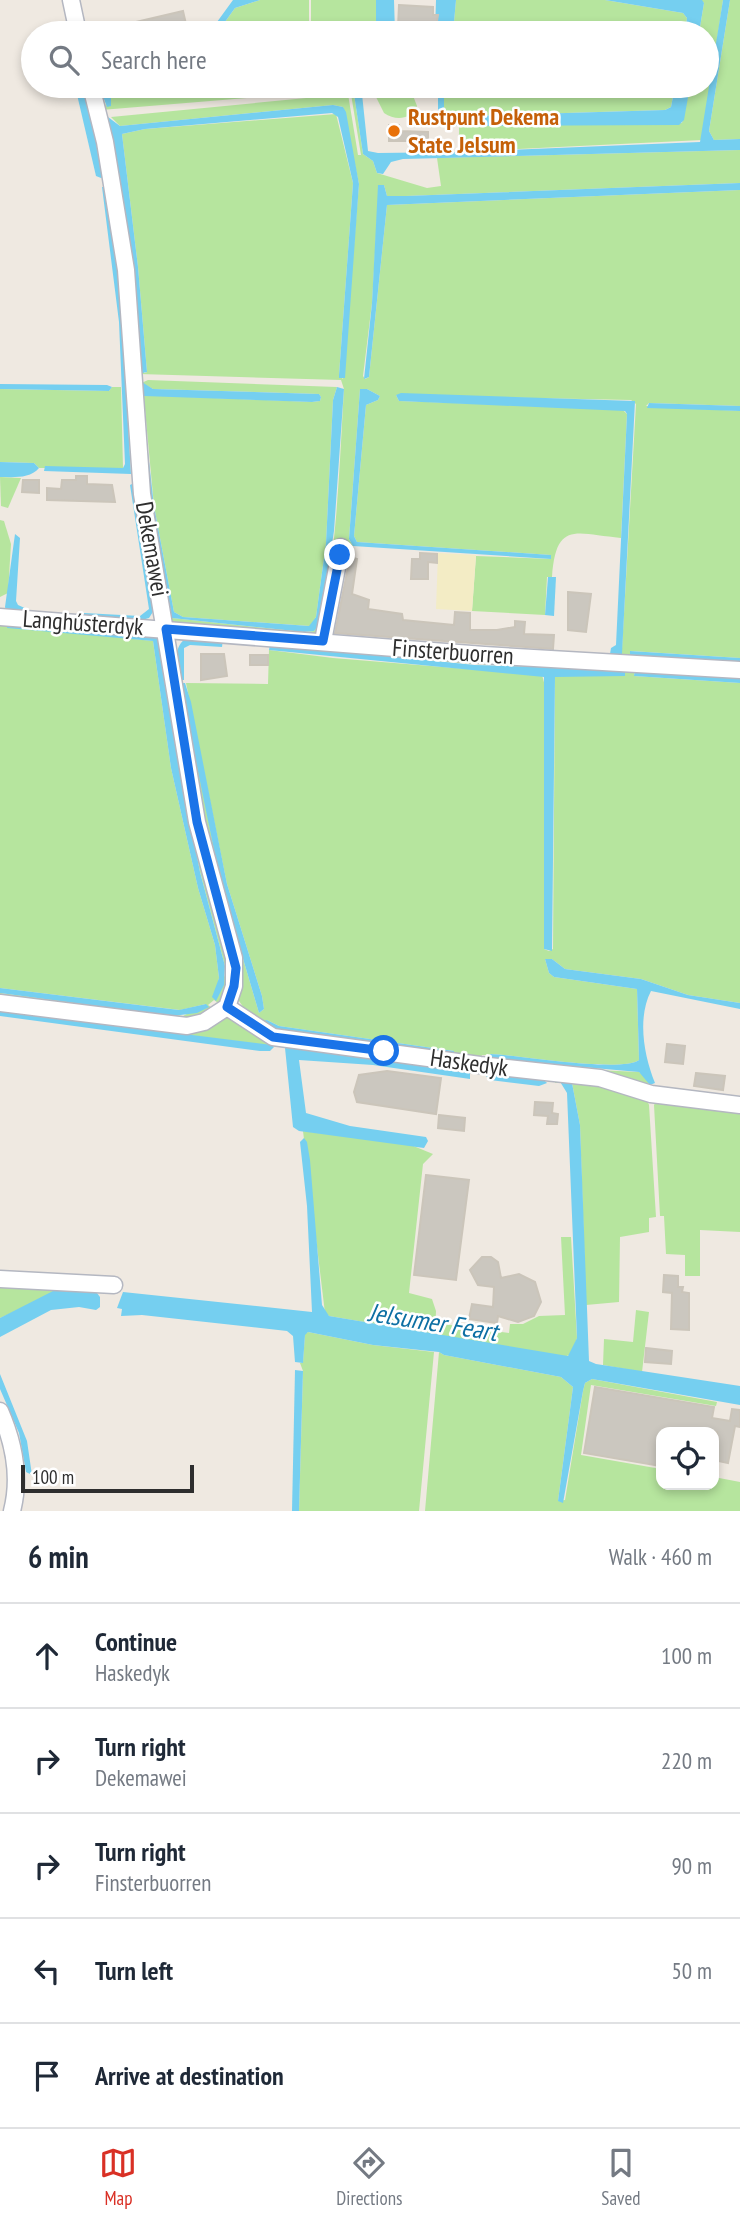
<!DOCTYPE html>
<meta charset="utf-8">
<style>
:root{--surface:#fff;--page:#f6f6f7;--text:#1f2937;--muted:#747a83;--line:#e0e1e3;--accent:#d93025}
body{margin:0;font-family:"PT Sans Narrow",sans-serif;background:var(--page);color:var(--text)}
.controls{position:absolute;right:21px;bottom:21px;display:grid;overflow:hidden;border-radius:14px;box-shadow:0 4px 10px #0003}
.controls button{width:63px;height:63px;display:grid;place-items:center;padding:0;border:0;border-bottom:2px solid var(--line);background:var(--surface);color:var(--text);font:35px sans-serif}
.scale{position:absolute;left:21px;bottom:18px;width:173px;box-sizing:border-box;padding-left:7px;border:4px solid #2e2e2e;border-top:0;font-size:19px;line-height:24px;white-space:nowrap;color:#2e2e2e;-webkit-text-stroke:5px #fff;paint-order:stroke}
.stop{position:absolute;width:21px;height:21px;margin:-16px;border:5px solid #1a73e8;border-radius:50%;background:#fff}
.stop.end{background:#1a73e8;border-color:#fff;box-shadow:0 2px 7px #0008}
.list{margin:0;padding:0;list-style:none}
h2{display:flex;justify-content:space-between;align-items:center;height:91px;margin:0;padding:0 28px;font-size:30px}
h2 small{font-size:23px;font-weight:400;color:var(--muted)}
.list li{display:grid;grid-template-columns:46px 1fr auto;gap:21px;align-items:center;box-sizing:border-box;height:105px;padding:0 28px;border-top:2px solid var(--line)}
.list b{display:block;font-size:26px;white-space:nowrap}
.list p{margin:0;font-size:23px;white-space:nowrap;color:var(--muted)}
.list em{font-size:23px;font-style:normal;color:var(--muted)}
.icon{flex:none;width:38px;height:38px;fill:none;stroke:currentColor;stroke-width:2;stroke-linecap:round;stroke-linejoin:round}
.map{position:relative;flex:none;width:740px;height:1511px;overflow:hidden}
.search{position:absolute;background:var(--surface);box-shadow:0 4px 10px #0003;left:21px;right:21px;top:21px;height:77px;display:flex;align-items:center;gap:18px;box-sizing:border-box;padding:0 24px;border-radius:38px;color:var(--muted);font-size:26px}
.sheet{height:616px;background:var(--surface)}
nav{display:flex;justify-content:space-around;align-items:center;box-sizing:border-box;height:98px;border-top:2px solid var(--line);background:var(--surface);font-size:19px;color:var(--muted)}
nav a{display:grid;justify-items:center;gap:4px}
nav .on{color:var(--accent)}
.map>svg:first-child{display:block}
.green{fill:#b6e59e;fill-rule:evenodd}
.sand{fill:#f3ecc5}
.water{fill:#75cff0}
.building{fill:#cbc7bf;stroke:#cbc5ba;stroke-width:2}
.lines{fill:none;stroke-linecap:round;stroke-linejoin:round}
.minor-casing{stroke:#b4b7c1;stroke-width:19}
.minor{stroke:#fff;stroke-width:16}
.route{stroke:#1a73e8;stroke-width:9}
.food-dot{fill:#e8710a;stroke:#fff;stroke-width:2.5}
.labels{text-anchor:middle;stroke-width:5;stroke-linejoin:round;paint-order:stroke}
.food-label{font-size:24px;font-weight:bold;fill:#c56008;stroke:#fff;text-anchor:start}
.street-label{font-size:24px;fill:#2e2e2e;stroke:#fff}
.water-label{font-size:26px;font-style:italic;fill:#0d6fa3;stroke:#fff}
</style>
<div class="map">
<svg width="740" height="1511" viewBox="0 0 740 1511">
<rect width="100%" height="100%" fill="#efe9e1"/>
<g class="green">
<polygon points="260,0 309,0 309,33 217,33 235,8"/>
<rect x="311" y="0" width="65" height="33"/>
<polygon points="456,0 605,0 683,13 687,18 685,33 453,33"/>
<polygon points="700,0 723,0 702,140 459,152 459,126 682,123 690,86 707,86 707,33 699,33 704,3"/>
<polygon points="730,0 740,0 740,139 714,140 709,131"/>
<path d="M99,86L106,106L111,98C177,97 242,86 308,86V93L101,110Z"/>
<polygon points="442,86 675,86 671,107 665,110 469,116 454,116 444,111"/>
<path d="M391,89L412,93L417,106C410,120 396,121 384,113L373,91Z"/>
<path d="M348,94L358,155H361L351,94H354L363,154L373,161L377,173L427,188L441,186L437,158L740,150V183L406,196H387L384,185H379L372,303L363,376L365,379L369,377L387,205L740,190V406L649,403L646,406L740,411V658L631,651L630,655L740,664V667L617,659L611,655L622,654V649L636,404L631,400L396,395L399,401L622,409L627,414L621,538C576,534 556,520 552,577H547L545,615L472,611L476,556L551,559V555L357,542L354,536L366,405L378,400L380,396L367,389H360L349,539L353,546L338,545L322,633L314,637L178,626L169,620L143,483L137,385L148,380L337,387L333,400L326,543L316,617L310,626L183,617L174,612L154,506L145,409H142L146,480L167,607L172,618L304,632L314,631C336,603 341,432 344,389L341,380L139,374L137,372L127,257L103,118L108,117L131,247L144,373L147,372L138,267L122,134L145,129L336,114L353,183L339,375L343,379L359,184L343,107L333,105L120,126L111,117ZM142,383L153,389L319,394L321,397L320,401L312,402L142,395Z"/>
<polygon points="112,387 121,387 123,468 39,468 34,463 0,462 0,389 109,391"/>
<polygon points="0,477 21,478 8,508 1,506"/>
<polygon points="0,520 4,521 11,544 8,593 0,597"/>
<path d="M6,621L159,633L232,966L221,1005L214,1000L208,1005L216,1011L199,1020L0,1000V993L183,1016L206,1004L180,1010L0,988V626H6ZM6,626L155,635L160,644L175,744L200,872L225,966L226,973L214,999L219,978L215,945L198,888L171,768L153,641Z"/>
<path d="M270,640L389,654L540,665V662L740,672V676L635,669L634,676L740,683V1003L688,995L641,979L565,969L552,959H545L549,973L554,977L637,989L639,1060C621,1073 518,1055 490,1054L489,1058L576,1069L639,1072L647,1078L650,1087L607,1076L492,1064L487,1062L486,1055H482L481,1058L434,1056L289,1037L267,1031L253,1021L239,1001L238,960L200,821L177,683H180L185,699L221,884L259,1013L264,1009L262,996L227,884L186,683L268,684L269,650L333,658L542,675L545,686L544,949L549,951L553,949L555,676L625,675V669C506,669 388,659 270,644ZM267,1020L279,1026L454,1051V1054L277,1032L263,1023Z"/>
<polygon points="0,1011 185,1029 226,1017 280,1041 280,1047"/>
<polygon points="561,1076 646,1097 649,1105 656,1217 649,1218 649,1232 620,1237 619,1302 586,1305 580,1125 572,1083 555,1083 555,1079"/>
<polygon points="657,1100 740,1108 740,1232 700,1230 700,1276 685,1276 685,1255 666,1254 664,1216 660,1216 654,1105"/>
<polygon points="303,1131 411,1145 433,1154 423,1164 409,1293 432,1299 436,1311 435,1334 329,1316 325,1313"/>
<polygon points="561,1237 571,1237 577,1338 572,1354 564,1357 441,1337 443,1324 509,1333 510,1324 523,1324 539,1316 565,1315"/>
<polygon points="0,1282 98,1287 97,1293 63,1290 0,1318"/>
<polygon points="636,1310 649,1312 642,1372 603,1365 604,1339 633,1342"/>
<polygon points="308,1332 373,1345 434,1352 419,1511 299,1511 303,1371 300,1363 303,1362 305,1334"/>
<polygon points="439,1352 444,1355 561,1377 573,1387 558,1501 565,1500 583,1391 585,1383 592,1379 717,1402 716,1406 591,1385 581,1455 661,1469 661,1485 714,1485 714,1477 740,1482 740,1511 425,1511"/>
</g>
<polygon class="sand" points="438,553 476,555 472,611 436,609"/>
<g class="water">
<polygon points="233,0 260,0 235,8 217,33 209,33"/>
<polygon points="376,0 394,0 395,33 376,33"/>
<polygon points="436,0 456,0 453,33 435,33"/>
<polygon points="605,0 702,0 704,3 699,33 685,33 687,18 683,13"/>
<polygon points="723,0 730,0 709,131 714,140 740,139 740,150 403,159 391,162 383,174 377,173 373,161 363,154 354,94 362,94 368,151 378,153 459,152 700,142"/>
<polygon points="75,86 85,86 89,98 104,177 101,178 96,176"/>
<polygon points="99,86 121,88 272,86 183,96 111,98 111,106 107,107"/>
<polygon points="675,86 690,86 684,120 679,125 449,126 438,120 438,93 442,92 444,93 444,111 454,116 469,116 665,110 671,107"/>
<polygon points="333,105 343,107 346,112 359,184 345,378 339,378 339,375 353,183 338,117 332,113 145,129 122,134 138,267 147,372 142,373 131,247 108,117 120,126"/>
<polygon points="740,183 740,190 387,205 369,377 364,379 372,303 378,185 384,185 387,196 406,196"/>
<polygon points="102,187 107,187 118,256 131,474 44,471 45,466 123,468 125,464 119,322"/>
<polygon points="142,382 153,389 319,394 321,397 320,401 312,402 144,396"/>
<polygon points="0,384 107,385 112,387 109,391 0,389"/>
<polygon points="337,387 344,389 334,531 319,625 314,631 304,632 172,618 151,509 143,408 154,506 174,612 183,617 309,626 316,617 326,543 333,400"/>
<polygon points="360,389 367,389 380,396 378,400 366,405 354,536 357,542 551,555 551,559 353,546 349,539"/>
<polygon points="401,393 635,401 622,654 610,654 611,648 616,645 627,414 625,411 399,401 396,395"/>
<polygon points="649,403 740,406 740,411 647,408"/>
<path d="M0,462L34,463L39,468C30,479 13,477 0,477Z"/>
<polygon points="134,483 156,607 149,618 142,620 84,617 84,613 140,616 149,609 130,485"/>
<polygon points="15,534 20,538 16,601 18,605 27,609 26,613 6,610 5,607"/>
<polygon points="548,577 556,577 554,616 545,615"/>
<polygon points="8,624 155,635 158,639 175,744 200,872 225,966 224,985 216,1001 212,997 219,978 215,945 198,888 171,768 153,641 7,628"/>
<path d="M185,639H223L222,647L190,645L184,648V680H180C178,665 172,649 185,639Z"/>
<polygon points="270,644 475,665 625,669 625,676 555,677 552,951 544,949 544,677 269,650"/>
<polygon points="630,651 740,658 740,664 630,655"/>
<polygon points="635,669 740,676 740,683 634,676"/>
<polygon points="180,683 185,683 191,702 227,884 262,996 264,1009 259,1013 221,884"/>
<path d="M545,959H552L565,969L641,979L688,995L740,1003V1009L651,991C637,1018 644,1056 655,1083L650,1085L639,1072L490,1059V1054C518,1055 621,1073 639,1060L637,989L554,977L549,973Z"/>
<polygon points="0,988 179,1010 206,1004 209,1007 197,1013 172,1016 0,993"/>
<polygon points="0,1011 272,1045 274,1047 270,1051 260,1051 0,1016"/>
<polygon points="267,1020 279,1026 454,1051 454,1054 277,1032 263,1021"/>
<polygon points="293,1046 470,1071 470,1079 373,1065 299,1060 306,1113 350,1126 426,1137 428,1141 424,1148 299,1131 293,1127 285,1048"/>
<polygon points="491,1073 544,1080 547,1083 539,1086 490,1080 486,1076"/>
<polygon points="559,1080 572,1083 580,1125 589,1361 596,1364 740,1386 740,1405 592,1379 585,1383 583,1391 563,1503 558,1501 573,1387 561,1377 444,1355 439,1352 373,1345 308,1332 305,1335 303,1363 295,1362 293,1336 287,1331 142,1315 121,1316 122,1309 117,1308 123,1292 312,1312 307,1206 300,1142 304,1138 307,1142 310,1160 322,1305 329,1316 568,1356 577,1338 567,1093"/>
<polygon points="55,1290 97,1293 100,1297 100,1307 96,1310 79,1307 51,1310 0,1337 0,1318"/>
<polygon points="295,1370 303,1371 299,1511 292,1511"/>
<polygon points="0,1374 27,1441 32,1475 26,1472 19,1433 0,1389"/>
</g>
<g class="building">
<polygon points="399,5 433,7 433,15 438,15 435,33 420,33 421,27 398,27"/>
<polygon points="183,11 188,33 124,33 123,25"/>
<polygon points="389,125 399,125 400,131 428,132 428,141 389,141"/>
<polygon points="76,476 87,476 87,484 112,485 115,502 47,500 47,488 61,489 62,480 76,480"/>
<polygon points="23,480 39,480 39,493 22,492"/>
<polygon points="420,553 437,554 437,563 428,562 428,579 411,579 412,559 420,559"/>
<polygon points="350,557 357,559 352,594 369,600 368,609 402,614 403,620 454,625 455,612 470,613 470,630 497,630 515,627 515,621 525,622 524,634 554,635 553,649 335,633"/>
<polygon points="568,592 591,594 586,632 568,630"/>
<polygon points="201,654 224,654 227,676 201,680"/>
<rect x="250" y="655" width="18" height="10"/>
<polygon points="667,1044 685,1046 683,1064 665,1062"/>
<polygon points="387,1071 441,1078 436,1114 357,1102 354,1092 359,1075"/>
<polygon points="696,1073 725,1076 723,1090 694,1086"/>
<polygon points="535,1102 553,1103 552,1113 558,1114 557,1124 547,1124 548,1116 534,1115"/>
<polygon points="439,1115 465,1118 464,1131 438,1128"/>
<polygon points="426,1175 469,1180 456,1280 414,1275"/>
<polygon points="482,1257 491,1257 498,1262 501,1278 519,1274 535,1282 541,1302 534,1316 518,1322 498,1316 497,1323 469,1319 472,1304 493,1307 494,1287 478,1285 470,1270"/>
<polygon points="664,1275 678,1276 678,1287 683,1287 682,1292 689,1293 689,1330 671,1329 672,1293 663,1292"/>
<polygon points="646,1348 672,1351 671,1364 645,1362"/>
<polygon points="595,1387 714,1407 712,1418 730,1421 732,1409 740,1410 740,1427 735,1426 728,1463 714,1460 717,1432 661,1432 661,1466 584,1453"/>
</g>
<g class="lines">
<defs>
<g id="minor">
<polyline points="71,0 78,33"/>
<polyline points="0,617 484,655 740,670"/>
<polyline points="323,641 341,547"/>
<polyline points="0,1003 187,1026 204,1022 227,1007 234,986 234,958 197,822 142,494 126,270 105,142 91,86"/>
<polyline points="227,1007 273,1037 480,1065 600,1078 651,1094 740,1105"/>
<polyline points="0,1279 114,1285"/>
<path d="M0,1411C14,1443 21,1476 12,1511"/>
</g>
</defs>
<use href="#minor" class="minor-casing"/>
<use href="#minor" class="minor"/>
</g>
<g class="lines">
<polyline class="route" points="340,555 323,641 166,629 197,822 236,968 234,986 227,1007 273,1037 384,1051"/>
</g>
<circle class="food-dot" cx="394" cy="131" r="7"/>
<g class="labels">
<g class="food-label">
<text x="408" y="125">Rustpunt Dekema<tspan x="408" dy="28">State Jelsum</tspan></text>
</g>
<g class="street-label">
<text transform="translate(152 549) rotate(80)" y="8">Dekemawei</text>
<text transform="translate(83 623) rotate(4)" y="8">Langhústerdyk</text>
<text transform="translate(453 652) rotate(4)" y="8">Finsterbuorren</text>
<text transform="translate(469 1063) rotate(8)" y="8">Haskedyk</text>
</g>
<g class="water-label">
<text transform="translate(433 1322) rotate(9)" y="9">Jelsumer Feart</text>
</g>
</g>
</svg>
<div class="controls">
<button><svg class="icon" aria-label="locate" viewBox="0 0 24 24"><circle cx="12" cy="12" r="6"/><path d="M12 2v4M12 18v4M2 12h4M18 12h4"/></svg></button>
</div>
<div class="scale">100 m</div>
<div class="stop" style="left:384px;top:1051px"></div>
<div class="stop end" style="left:340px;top:555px"></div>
<div class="search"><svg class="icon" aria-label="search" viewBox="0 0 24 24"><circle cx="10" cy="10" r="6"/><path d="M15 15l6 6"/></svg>Search here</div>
</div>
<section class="sheet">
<h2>6 min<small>Walk · 460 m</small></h2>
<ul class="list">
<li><svg class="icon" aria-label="ahead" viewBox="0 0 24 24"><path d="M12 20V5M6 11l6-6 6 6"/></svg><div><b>Continue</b><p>Haskedyk</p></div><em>100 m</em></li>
<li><svg class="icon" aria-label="right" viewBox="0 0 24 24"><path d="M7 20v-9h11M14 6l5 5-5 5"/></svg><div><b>Turn right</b><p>Dekemawei</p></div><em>220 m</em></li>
<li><svg class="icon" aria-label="right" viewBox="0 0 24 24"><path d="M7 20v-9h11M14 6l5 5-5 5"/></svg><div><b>Turn right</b><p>Finsterbuorren</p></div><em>90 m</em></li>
<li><svg class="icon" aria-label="left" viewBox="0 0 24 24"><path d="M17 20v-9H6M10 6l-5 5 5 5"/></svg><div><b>Turn left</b></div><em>50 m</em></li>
<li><svg class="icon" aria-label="arrive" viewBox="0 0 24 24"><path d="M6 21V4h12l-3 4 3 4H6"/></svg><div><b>Arrive at destination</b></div></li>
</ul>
</section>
<nav>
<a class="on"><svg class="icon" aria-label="map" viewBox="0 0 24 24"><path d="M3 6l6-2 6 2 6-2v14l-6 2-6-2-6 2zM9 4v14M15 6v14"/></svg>Map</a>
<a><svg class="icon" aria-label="directions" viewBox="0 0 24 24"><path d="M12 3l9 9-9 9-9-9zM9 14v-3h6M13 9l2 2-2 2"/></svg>Directions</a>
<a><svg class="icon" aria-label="saved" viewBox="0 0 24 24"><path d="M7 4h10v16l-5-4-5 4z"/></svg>Saved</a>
</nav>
